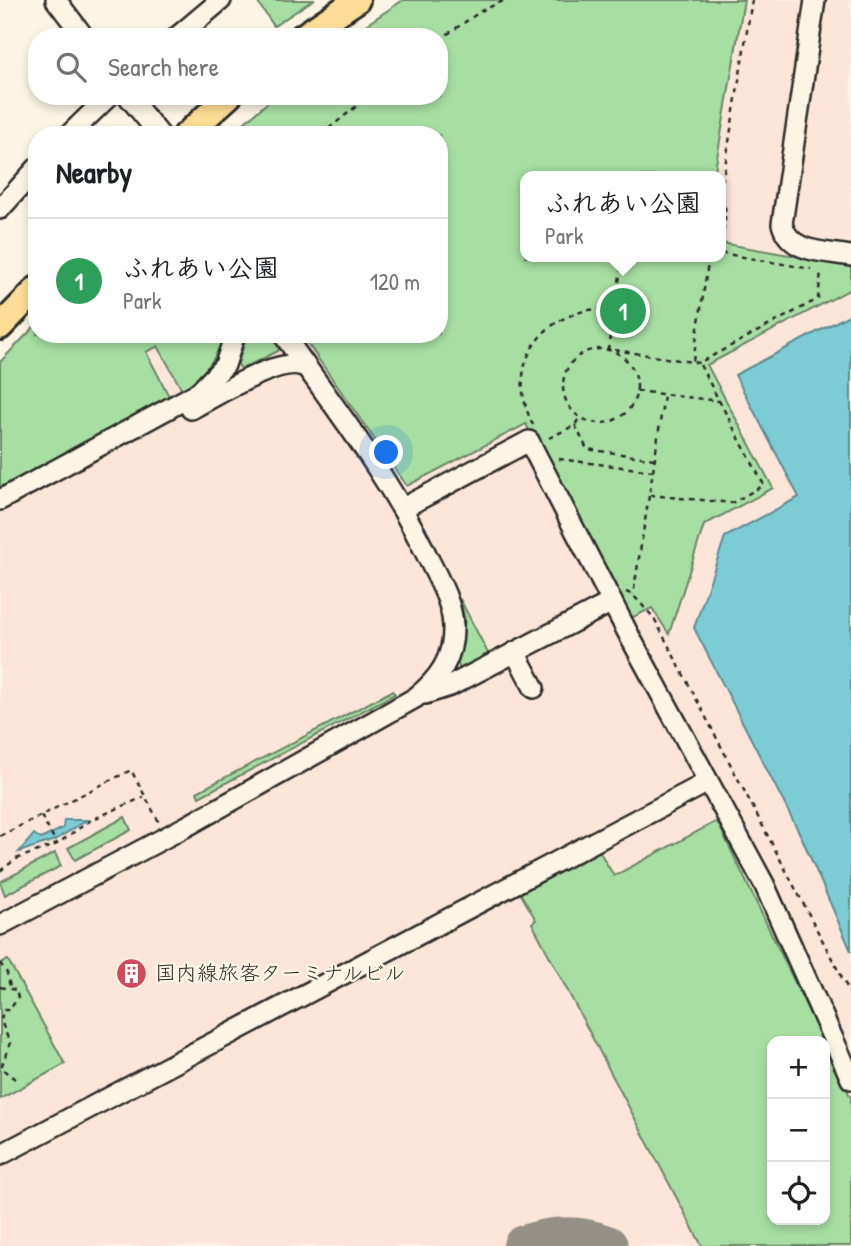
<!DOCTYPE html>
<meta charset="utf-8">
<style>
:root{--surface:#fff;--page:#f2f2f2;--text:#202124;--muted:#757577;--line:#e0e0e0;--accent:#7c3aed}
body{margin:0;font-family:"Patrick Hand","Klee One",sans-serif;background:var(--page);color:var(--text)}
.controls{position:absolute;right:21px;bottom:21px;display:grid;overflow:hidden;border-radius:14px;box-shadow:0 4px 10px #0003}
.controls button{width:63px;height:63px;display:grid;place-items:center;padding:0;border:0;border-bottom:2px solid var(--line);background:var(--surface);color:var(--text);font:35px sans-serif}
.you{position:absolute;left:387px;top:453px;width:24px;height:24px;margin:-18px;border:5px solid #fff;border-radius:50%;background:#1a73e8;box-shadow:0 0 0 10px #1a73e833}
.badge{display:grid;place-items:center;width:46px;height:46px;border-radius:50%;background:var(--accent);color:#fff;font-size:23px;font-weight:700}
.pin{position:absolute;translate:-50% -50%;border:4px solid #fff;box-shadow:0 2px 7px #0006}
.popup{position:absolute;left:520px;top:171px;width:206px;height:91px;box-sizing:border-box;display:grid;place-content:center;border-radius:14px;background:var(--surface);filter:drop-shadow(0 2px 5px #0005);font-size:23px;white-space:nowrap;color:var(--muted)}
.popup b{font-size:26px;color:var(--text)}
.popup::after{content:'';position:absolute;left:50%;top:100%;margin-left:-14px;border:14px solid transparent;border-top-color:var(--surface)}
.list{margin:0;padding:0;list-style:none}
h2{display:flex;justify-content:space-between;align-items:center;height:91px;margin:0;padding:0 28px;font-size:30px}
h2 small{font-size:23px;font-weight:400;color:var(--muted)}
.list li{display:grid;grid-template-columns:46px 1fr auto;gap:21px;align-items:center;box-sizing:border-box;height:126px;padding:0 28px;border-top:2px solid var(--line)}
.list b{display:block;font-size:26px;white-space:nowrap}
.list p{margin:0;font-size:23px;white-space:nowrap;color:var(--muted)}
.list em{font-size:23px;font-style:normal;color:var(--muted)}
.icon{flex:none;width:38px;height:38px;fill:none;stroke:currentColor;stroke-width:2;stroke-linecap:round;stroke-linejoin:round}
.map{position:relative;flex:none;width:851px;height:1246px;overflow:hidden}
.search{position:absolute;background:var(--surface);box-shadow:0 4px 10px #0003;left:28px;top:28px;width:420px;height:77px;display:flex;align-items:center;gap:18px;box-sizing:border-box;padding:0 24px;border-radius:28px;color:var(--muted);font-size:26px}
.panel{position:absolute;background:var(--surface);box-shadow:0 4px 10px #0003;left:28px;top:126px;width:420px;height:217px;border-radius:28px}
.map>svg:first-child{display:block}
.built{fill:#fde6d9;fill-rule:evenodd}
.green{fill:#a7dfa3;stroke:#698567;stroke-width:2}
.water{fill:#7cccd6;stroke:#5c8c92;stroke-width:2}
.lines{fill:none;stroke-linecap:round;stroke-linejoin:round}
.taxiway{stroke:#949088;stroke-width:42}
.minor-casing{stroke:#2b2b2b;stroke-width:24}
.major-casing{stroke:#2b2b2b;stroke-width:30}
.path{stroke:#2b2b2b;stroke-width:2.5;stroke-dasharray:5 5;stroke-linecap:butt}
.minor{stroke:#fcf5e5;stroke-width:19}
.major{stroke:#fede96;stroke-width:24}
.labels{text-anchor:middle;stroke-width:5;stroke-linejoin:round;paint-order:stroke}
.poi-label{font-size:21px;fill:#2b2b2b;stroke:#fcf5e5;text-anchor:start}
</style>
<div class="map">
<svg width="851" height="1246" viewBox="0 0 851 1246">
<rect width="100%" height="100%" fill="#fcf5e5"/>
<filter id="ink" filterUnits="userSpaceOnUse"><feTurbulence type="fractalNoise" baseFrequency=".0143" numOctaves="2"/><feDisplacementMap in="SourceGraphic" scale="14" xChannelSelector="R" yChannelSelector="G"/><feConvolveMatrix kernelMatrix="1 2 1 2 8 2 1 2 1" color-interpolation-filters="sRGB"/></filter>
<g filter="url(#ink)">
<path class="built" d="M403,0H851V1246H0V362L37,324V334H439V135H230L275,96H439V37H348ZM525,176H721V257H525ZM772,1041H825V1220H772Z"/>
<g class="green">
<polygon points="256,0 313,0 274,26"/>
<polygon points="403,0 744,0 714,176 525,176 525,257 721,257 721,243 851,266 851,289 707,365 773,488 704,525 669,634 652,608 629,619 526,424 407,486 301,334 439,334 439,135 230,135 275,96 439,96 439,37 348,37"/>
<path d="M37,324V334H224C217,360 203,375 182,390L158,346L146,352L170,398L0,490V362Z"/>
<polygon points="247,334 270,334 279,347 278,351 241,369 238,364"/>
<polygon points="460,599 490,657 461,672 458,664 465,620"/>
<polygon points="392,691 395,694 199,797 197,792"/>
<polygon points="125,817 131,830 75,860 68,848"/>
<polygon points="717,821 823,1041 772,1041 772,1220 825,1220 825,1044 851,1098 851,1246 702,1246 532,923 536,920 519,891 598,849 614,876"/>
<polygon points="55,853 61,866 5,895 0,882"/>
<polygon points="8,960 65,1064 0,1099 0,963"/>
</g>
<g class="water">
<polygon points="851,314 851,951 802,838 694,628 725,537 799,497 735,375"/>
<polygon points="64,820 87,820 55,840 19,852 34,834 41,839 63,828"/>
</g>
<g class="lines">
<path class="taxiway" d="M524,1246C552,1236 579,1235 607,1246"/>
<defs>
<g id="minor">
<polyline points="56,0 84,37"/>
<path d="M815,0L782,224C790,254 825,251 851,256"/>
<polyline points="177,37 221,0"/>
<polyline points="128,96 160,135"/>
<polyline points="69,135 109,96"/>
<polyline points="0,209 37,168"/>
<path d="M191,409C215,397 284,352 307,368"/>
<polyline points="0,500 199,392 225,365 235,334"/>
<polyline points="403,508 529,441 630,637 764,884 851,1079"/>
<polyline points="515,652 534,688"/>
<polyline points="425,694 450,686 612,602"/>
<path d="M0,925L187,826L415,698C439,679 454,658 453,626C452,603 440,582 430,562C391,479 335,408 283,334"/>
<polyline points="0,1155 708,782"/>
</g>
<g id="major">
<polyline points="302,37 357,0"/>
<polyline points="186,135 229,96"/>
<polyline points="0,327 37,289"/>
</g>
</defs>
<use href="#minor" class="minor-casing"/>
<use href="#major" class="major-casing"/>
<g class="path">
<polyline points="439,40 481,11 505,0"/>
<polyline points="321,135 369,96"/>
<polyline points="721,251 726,212 721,191 752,0"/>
<polyline points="721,253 811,269"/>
<polyline points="623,257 608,349 699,363 818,299 821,271"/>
<circle cx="600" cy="386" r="37"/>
<polyline points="693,361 709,257"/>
<polyline points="637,391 719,401"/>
<path d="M533,425C501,361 547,304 615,309"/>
<polyline points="575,425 587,449 655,459"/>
<polyline points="549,438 575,425 580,417"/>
<polyline points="559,459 653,471 633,595"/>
<polyline points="653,471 664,395"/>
<polyline points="650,495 732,503 764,485 699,363"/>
<polyline points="626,592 633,595 654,618 851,995"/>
<polyline points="41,816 57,844"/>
<polyline points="0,836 131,770 159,822"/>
<polyline points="0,871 16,859 57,844 91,820 144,797"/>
<polyline points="0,963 7,973 10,987"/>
<polyline points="0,987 16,990 18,998 9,1010 3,1010 1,1021 10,1043 1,1068 15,1079"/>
</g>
<use href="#minor" class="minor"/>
<use href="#major" class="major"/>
</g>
</g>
<defs>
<symbol id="building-disc" viewBox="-11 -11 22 22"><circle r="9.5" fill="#d1495b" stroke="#fcf5e5"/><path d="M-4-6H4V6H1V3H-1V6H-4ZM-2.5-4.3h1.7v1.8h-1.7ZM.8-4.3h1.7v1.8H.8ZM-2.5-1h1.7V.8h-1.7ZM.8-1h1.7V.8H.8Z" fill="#fff"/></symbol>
</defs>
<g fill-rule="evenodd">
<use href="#building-disc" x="114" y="956" width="35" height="35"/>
</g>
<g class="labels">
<g class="poi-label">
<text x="155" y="980">国内線旅客ターミナルビル</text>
</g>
</g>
</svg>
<div class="controls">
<button>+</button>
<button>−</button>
<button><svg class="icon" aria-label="locate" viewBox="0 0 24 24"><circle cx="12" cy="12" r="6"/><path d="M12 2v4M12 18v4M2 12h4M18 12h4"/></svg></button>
</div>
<div class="you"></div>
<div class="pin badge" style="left:623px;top:311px;background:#2e9e5b">1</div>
<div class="popup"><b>ふれあい公園</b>Park</div>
<div class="search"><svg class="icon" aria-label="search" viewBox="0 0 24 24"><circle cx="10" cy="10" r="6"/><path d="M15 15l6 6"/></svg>Search here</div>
<section class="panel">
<h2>Nearby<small></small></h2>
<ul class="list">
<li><span class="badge" style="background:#2e9e5b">1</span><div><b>ふれあい公園</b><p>Park</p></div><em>120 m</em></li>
</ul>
</section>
</div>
